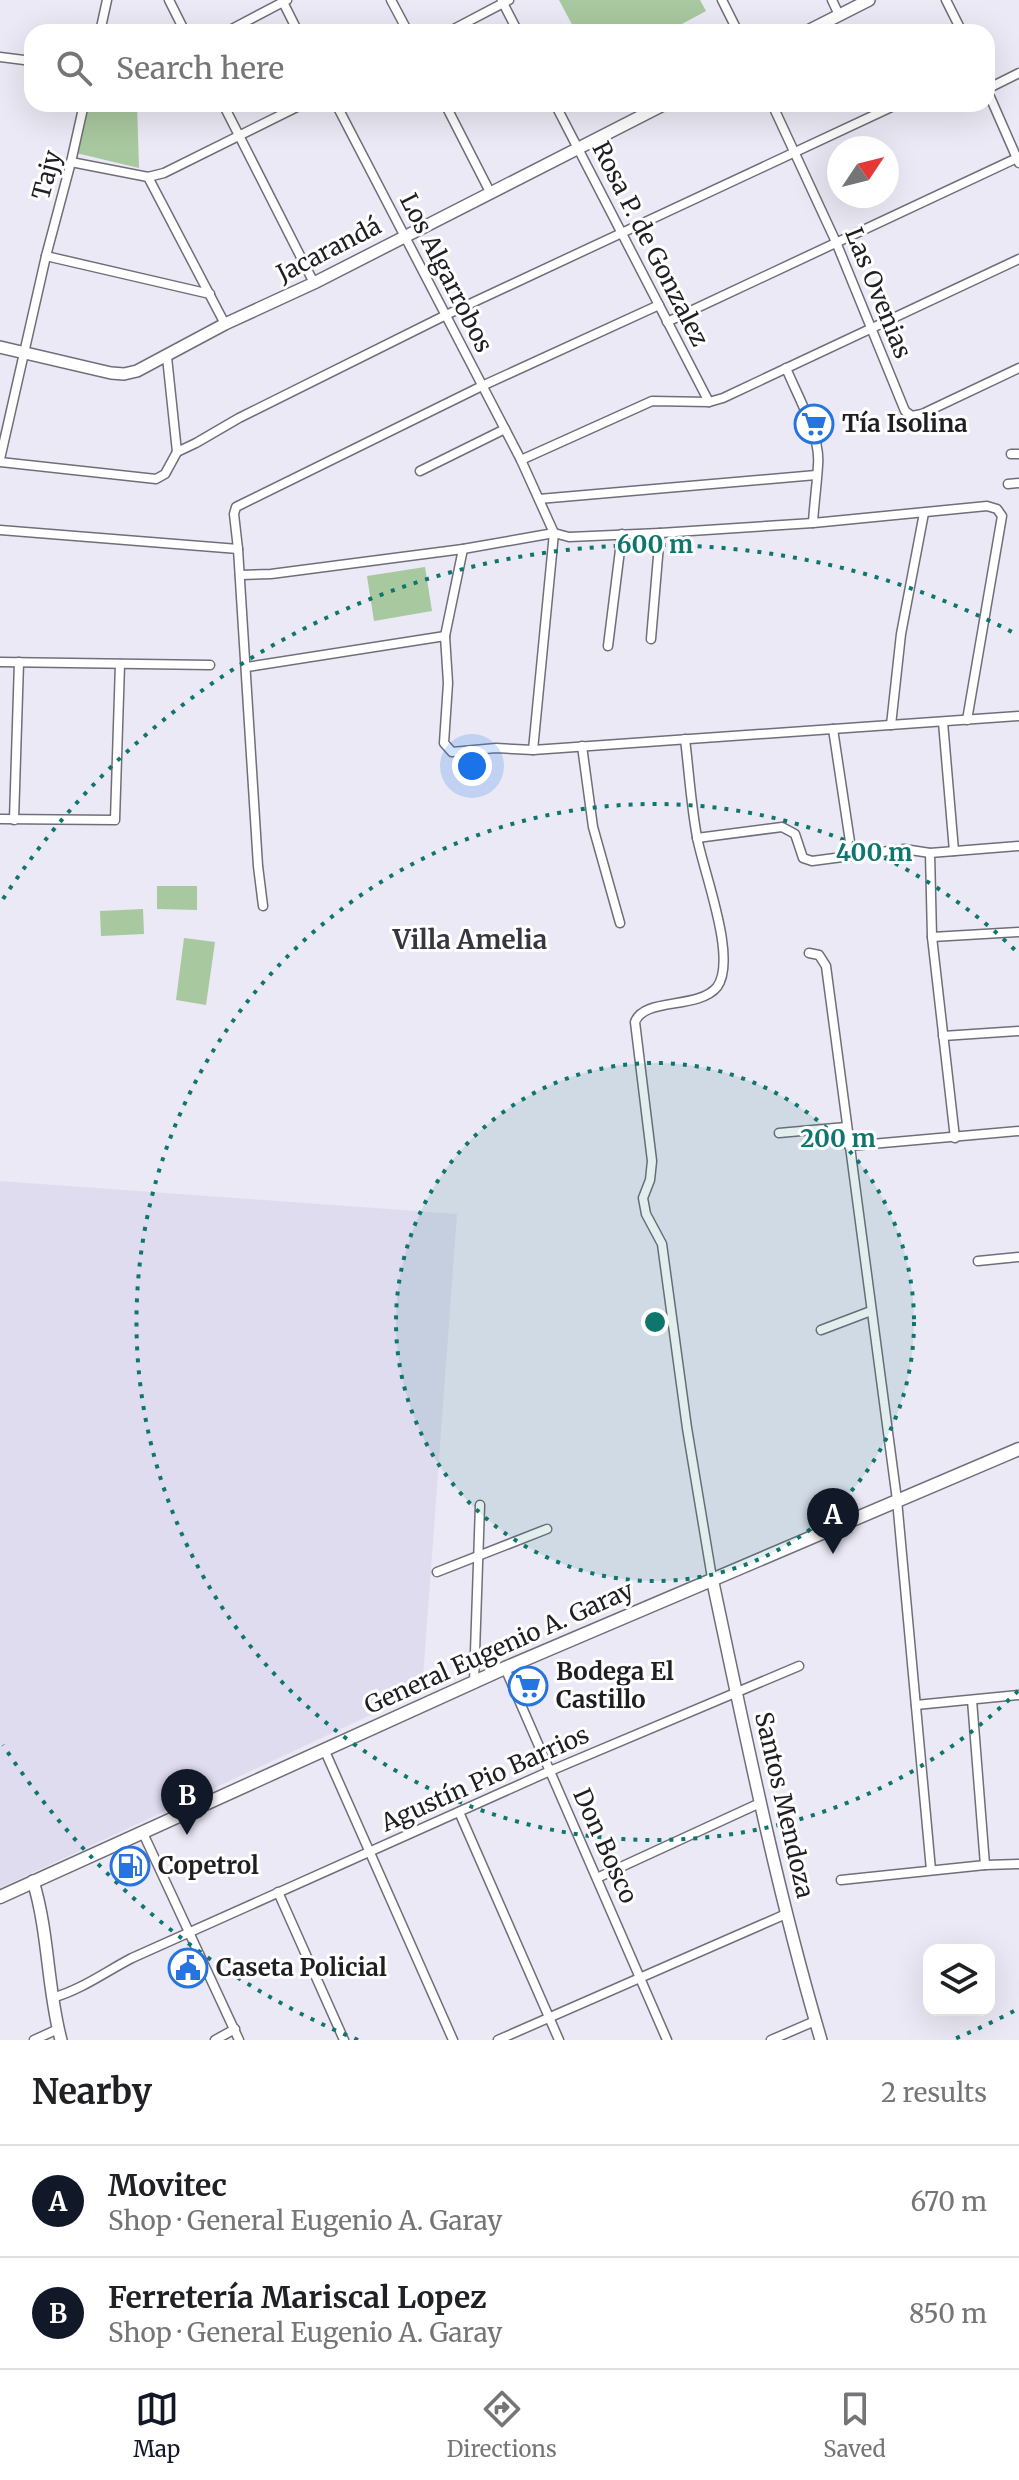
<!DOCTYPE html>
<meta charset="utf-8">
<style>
:root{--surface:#fff;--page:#f2f2f2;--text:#202124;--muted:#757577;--line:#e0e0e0;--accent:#111827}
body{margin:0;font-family:Merriweather,serif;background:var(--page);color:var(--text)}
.controls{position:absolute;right:24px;bottom:24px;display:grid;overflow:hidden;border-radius:16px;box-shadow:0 8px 32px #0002}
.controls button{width:72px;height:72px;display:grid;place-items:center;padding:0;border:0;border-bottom:2px solid var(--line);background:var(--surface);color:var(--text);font:40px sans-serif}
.compass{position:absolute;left:827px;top:136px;width:72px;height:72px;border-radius:50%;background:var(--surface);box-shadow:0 8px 32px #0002;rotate:55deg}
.you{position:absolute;left:472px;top:766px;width:28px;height:28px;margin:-20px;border:6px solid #fff;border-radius:50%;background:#1a73e8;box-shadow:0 0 0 12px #1a73e833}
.badge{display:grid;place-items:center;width:52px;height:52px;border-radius:50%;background:var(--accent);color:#fff;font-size:26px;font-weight:700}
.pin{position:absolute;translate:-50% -66px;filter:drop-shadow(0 2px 4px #0008)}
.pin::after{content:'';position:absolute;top:42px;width:28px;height:24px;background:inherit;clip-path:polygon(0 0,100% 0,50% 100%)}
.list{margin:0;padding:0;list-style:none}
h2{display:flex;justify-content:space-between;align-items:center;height:104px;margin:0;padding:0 32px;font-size:34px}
h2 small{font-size:26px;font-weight:400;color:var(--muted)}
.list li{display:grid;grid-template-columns:52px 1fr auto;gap:24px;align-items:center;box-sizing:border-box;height:112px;padding:0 32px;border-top:2px solid var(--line)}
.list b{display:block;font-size:30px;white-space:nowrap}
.list p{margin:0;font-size:26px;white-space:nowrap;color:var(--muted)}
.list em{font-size:26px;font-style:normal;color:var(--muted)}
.icon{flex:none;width:44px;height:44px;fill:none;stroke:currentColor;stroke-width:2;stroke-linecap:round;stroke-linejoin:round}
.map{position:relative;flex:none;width:1019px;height:2040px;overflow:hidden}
.search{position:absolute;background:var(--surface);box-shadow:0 8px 32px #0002;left:24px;right:24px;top:24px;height:88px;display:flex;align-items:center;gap:20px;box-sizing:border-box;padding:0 28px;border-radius:24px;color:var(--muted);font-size:30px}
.sheet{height:328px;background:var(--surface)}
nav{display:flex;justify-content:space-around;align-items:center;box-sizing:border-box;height:112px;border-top:2px solid var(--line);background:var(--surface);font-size:22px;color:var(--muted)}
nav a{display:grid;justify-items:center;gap:4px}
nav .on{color:var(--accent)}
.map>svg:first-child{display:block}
.built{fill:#e0dcef}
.green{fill:#a8c89f}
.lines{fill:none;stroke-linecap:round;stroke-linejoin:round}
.street-casing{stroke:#706e78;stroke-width:11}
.secondary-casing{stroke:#706e78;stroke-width:14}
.primary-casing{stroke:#706e78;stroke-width:15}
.street{stroke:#fff;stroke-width:8}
.secondary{stroke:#fff;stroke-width:11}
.primary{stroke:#fff;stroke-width:12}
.ring{fill:none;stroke:#0f766e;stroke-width:4;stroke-dasharray:4 8}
.labels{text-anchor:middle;stroke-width:6;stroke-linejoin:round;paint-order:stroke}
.street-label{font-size:24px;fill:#1f1f23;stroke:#fff}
.poi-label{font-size:24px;font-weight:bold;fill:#1f1f23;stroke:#fff;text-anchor:start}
.neighbourhood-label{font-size:26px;font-weight:bold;fill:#37353f;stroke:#fff}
.centre{fill:#0f766e;stroke:#fff;stroke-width:4}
.ring-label{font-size:24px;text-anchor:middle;font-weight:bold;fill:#0f766e;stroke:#fff;stroke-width:6;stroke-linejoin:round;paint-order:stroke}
</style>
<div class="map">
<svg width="1019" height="2040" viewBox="0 0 1019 2040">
<rect width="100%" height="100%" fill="#ebe9f5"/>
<polygon class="built" points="0,1181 457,1214 422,1691 0,1888"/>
<g class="green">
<polygon points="559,0 700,0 706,11 667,32 576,32"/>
<polygon points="88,104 137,104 139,168 76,153"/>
<polygon points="425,567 432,611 374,621 367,576"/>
<polygon points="157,886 197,886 197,910 157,909"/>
<polygon points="143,909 144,934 101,936 100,911"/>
<polygon points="184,938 215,942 206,1005 176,1000"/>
</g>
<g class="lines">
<defs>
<g id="street">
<polyline points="169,0 185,32"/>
<polyline points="282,0 298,32"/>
<polyline points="391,0 408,32"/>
<polyline points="722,0 738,32"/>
<polyline points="832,0 839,15"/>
<polyline points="946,0 962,32"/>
<polyline points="502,1 518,32"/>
<polyline points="100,32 107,0"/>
<polyline points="226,32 287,0"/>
<polyline points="448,32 509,0"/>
<polyline points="0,57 32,61"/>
<polyline points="987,89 1019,73"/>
<polyline points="987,90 1019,163"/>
<polyline points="223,104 314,283"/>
<polyline points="336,104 521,460 554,533 533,750 1019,716"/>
<polyline points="445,104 490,192"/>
<polyline points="555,104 709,402"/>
<polyline points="772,104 836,242 905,411 912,416 922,414 1019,368"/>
<polyline points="71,162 148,177 164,173 303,104"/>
<polyline points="148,177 225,324"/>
<polyline points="46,256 210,294"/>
<polyline points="667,322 1019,157"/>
<polyline points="167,357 177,452 196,443 239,418 446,315 898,104"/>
<path d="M786,368C797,395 821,436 818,465C817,484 814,504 813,523"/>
<polyline points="1011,454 1019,454"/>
<polyline points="0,459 46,256 71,162 84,104"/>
<polyline points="521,460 652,401 709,402 723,398 1019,259"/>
<polyline points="0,462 156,479 165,474 177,452"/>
<polyline points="420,471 505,429"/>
<polyline points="1008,484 1019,483"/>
<polyline points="539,499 816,475"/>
<polyline points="0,530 238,549"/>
<polyline points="463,549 445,636 448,683 444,743 452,752 496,748 533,750"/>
<polyline points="240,575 271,574 463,549 554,533 569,537 660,533 813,523 987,506 997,509 1002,516 967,720"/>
<polyline points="651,639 660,533"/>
<polyline points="608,646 622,534"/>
<polyline points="0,662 210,665"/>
<polyline points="247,667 445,636"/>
<polyline points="943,722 954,851"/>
<polyline points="891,725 901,634 924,513"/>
<polyline points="833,729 852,855"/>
<path d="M685,739C689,772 691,805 697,837C703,871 738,959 717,987C698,1010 644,997 635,1022L652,1161L650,1180L643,1198L646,1214L662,1244L687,1428L712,1578"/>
<polyline points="582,746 593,827 620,923"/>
<polyline points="0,819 115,820 120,664"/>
<polyline points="14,820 19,662"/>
<polyline points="697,838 782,827 795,834 803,858 812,861 904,849 930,853 1019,846"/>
<polyline points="930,853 932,937 955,1138"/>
<polyline points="263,906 258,866 238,549 234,514 236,507 482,386 659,305"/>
<polyline points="932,937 1019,932"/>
<polyline points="809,953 819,955 826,966 897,1500 931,1870"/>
<polyline points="943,1036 1019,1031"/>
<polyline points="779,1133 846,1127"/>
<polyline points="849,1146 1019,1131"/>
<polyline points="978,1261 1019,1257"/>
<polyline points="821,1330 871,1311"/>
<polyline points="437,1572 547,1529"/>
<polyline points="505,1668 667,2040"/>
<polyline points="474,1682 480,1505"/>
<polyline points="972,1700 985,1865"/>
<polyline points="916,1705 1019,1695"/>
<polyline points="324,1749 453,2040"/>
<polyline points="459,1812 559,2040"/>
<polyline points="142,1831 239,2040"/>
<polyline points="597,1878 760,1803"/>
<polyline points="841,1880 985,1865 1019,1864"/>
<polyline points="278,1892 344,2040"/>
<path d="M52,1998C81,1990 105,1972 132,1958L550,1771L799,1666"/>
<polyline points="34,2040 58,2029"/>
<polyline points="215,2040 235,2029"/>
<polyline points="498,2040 786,1914"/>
<polyline points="771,2040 815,2021"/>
</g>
<g id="secondary">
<polyline points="806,32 869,0"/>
<polyline points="0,347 111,373 124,374 137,371 225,324 314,283 665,104"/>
<path d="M712,1578C745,1733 776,1888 821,2040"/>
<path d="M33,1881C49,1933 47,1988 61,2040"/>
</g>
<polyline id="primary" points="0,1897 505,1668 1019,1449"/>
</defs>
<use href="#street" class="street-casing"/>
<use href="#secondary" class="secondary-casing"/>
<use href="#primary" class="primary-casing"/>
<use href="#street" class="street"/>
<use href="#secondary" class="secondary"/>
<use href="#primary" class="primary"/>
</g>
<circle cx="655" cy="1322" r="259" fill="#0f766e" fill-opacity=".12"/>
<g class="ring">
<circle cx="655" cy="1322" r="259"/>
<path d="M1018 1691A518 518 0 1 1 1018 953"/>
<path d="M1014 2011A777 777 0 0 1 952 2040M358 2040A777 777 0 0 1 3 1745M3 899A777 777 0 0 1 1014 633"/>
</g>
<defs>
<symbol id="supermarket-ring" viewBox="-11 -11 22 22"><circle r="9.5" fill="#fff" stroke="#2674df" stroke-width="1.5"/><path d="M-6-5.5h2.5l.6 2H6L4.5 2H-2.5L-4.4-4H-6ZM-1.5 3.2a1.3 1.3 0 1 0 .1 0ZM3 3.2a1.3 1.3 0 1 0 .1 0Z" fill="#2674df"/></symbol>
<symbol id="fuel-ring" viewBox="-11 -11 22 22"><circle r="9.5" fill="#fff" stroke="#2674df" stroke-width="1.5"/><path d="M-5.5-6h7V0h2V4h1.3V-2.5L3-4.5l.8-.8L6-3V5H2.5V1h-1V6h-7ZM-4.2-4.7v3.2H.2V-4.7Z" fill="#2674df"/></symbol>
<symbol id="civic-ring" viewBox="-11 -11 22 22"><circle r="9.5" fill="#fff" stroke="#2674df" stroke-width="1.5"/><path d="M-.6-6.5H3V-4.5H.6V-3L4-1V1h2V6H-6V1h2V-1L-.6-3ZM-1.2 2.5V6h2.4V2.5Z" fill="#2674df"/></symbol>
</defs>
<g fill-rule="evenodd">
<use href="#supermarket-ring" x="792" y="402" width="44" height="44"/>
<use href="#supermarket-ring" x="506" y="1664" width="44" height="44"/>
<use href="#fuel-ring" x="108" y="1844" width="44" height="44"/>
<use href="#civic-ring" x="166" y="1946" width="44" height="44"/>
</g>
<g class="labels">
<g class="street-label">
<text transform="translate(47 175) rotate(-75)" y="8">Tajy</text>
<text transform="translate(650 244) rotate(63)" y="8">Rosa P. de Gonzalez</text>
<text transform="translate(329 250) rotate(-27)" y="8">Jacarandá</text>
<text transform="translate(446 273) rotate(63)" y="8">Los Algarrobos</text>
<text transform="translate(878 293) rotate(68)" y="8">Las Ovenias</text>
<text transform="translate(499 1648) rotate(-24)" y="8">General Eugenio A. Garay</text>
<text transform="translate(485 1779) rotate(-24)" y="8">Agustín Pio Barrios</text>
<text transform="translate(784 1805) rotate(77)" y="8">Santos Mendoza</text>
<text transform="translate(605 1846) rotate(66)" y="8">Don Bosco</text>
</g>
<g class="poi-label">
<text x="842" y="432">Tía Isolina</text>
<text x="556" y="1680">Bodega El<tspan x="556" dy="28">Castillo</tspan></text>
<text x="158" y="1874">Copetrol</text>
<text x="216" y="1976">Caseta Policial</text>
</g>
<g class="neighbourhood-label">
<text x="470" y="949">Villa Amelia</text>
</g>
</g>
<circle cx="655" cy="1322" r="12" class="centre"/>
<g class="ring-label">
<text x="655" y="553">600 m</text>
<text x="874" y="861">400 m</text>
<text x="838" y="1147">200 m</text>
</g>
</svg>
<div class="controls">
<button><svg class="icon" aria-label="layers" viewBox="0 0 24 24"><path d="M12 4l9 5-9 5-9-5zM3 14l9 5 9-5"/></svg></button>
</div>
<svg class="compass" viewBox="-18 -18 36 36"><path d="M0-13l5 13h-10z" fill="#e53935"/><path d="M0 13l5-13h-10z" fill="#757577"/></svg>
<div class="you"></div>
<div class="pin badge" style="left:833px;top:1554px">A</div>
<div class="pin badge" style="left:187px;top:1835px">B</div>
<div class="search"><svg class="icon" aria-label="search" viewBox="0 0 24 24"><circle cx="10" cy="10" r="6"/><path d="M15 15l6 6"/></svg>Search here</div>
</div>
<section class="sheet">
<h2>Nearby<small>2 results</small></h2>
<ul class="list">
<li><span class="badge">A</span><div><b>Movitec</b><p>Shop · General Eugenio A. Garay</p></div><em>670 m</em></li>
<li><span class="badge">B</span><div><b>Ferretería Mariscal Lopez</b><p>Shop · General Eugenio A. Garay</p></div><em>850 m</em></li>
</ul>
</section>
<nav>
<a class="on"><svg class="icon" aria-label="map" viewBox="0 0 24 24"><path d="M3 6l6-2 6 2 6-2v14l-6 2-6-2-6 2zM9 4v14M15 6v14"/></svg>Map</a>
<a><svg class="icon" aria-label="directions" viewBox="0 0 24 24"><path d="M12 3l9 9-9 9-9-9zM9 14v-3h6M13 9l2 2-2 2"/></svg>Directions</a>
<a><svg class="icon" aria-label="saved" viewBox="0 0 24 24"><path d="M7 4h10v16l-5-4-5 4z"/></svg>Saved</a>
</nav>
